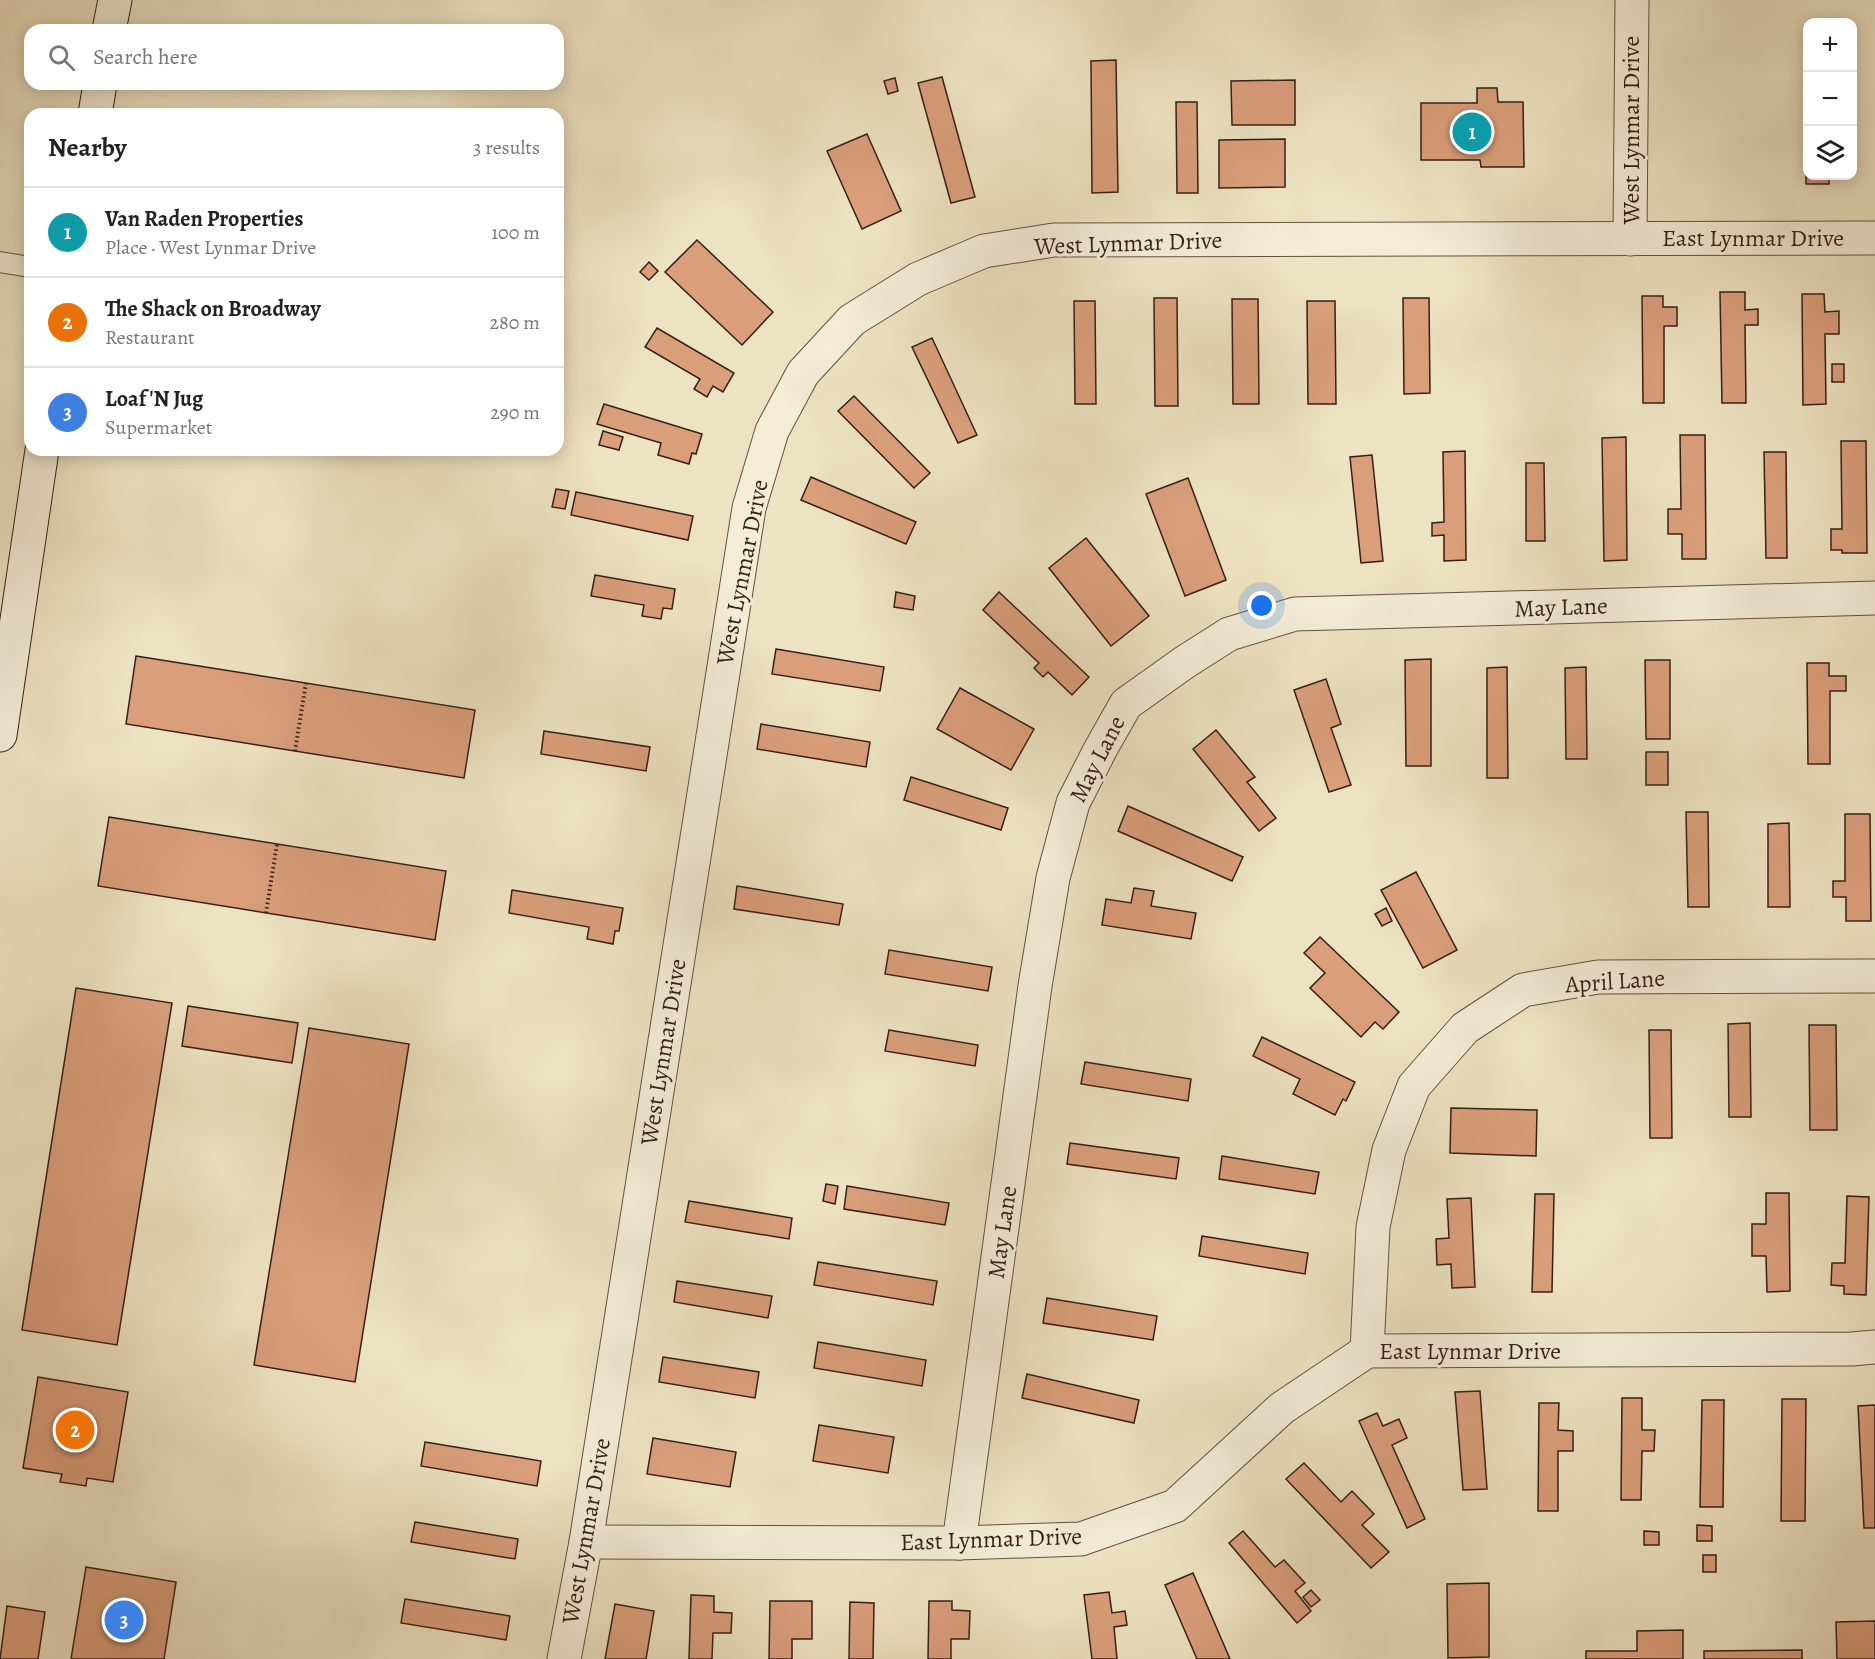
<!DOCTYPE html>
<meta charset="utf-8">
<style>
:root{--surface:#fff;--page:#f2f2f2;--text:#222;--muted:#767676;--line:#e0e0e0;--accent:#8f2418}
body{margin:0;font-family:Alegreya,serif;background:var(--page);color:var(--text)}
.controls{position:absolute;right:18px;top:18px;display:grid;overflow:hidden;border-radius:12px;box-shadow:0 3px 15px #0003}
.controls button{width:54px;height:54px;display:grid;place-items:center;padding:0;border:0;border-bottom:2px solid var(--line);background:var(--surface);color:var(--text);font:30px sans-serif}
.you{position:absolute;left:1262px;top:606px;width:21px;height:21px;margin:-15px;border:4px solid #fff;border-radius:50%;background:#1a73e8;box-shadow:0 0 0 9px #1a73e833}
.badge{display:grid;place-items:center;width:39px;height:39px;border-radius:50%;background:var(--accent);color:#fff;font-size:20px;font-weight:700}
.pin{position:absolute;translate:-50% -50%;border:3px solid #fff;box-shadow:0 2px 6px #0006}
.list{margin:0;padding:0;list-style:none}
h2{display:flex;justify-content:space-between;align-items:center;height:78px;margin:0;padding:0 24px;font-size:26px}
h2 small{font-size:20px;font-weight:400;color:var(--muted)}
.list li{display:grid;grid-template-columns:39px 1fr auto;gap:18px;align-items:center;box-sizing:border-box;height:90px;padding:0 24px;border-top:2px solid var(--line)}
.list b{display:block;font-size:22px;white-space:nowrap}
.list p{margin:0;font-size:20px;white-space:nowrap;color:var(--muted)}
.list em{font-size:20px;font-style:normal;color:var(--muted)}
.icon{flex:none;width:33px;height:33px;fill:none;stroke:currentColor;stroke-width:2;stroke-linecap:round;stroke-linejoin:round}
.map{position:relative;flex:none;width:1875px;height:1659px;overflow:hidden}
.search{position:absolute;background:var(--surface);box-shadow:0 3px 15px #0003;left:24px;top:24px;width:540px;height:66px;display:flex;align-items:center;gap:15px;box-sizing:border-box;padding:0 21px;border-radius:18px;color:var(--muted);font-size:22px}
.panel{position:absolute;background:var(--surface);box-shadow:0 3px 15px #0003;left:24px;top:108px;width:540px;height:348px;border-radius:18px}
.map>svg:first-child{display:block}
.building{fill:#da9e7b;stroke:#361f14;stroke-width:1.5}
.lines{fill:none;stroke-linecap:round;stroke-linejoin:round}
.lane-casing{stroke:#64503f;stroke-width:22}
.street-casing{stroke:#64503f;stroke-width:35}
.secondary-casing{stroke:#361f14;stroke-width:35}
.path{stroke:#361f14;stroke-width:4;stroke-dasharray:1.5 3;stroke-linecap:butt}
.lane{stroke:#f3ecd7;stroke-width:20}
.street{stroke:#f3ecd7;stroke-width:33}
.secondary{stroke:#f3ecd7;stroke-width:33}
.labels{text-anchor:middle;stroke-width:6;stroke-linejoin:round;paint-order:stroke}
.street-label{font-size:24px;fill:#361f14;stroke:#f3ecd7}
</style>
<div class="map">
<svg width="1875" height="1659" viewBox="0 0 1875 1659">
<rect width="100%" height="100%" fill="#ede2c1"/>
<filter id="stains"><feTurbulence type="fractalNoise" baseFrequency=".00333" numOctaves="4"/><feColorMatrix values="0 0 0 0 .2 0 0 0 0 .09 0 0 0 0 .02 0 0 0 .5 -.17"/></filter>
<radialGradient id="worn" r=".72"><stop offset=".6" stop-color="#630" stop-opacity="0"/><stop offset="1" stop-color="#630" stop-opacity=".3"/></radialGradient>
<g class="building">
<polygon points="1116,60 1118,192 1092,193 1091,61"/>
<polygon points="1806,75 1808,176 1829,176 1829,184 1806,184"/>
<polygon points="942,77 975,197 951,203 918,83"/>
<polygon points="895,78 898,91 888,94 884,81"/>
<polygon points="1295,80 1295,125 1232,125 1231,81"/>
<polygon points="1477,88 1497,88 1498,102 1523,102 1524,167 1481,167 1480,160 1421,160 1421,103 1477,103"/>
<polygon points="1176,102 1197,102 1198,193 1177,193"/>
<polygon points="396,109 430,114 395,114"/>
<polygon points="867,134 901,211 862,229 827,151"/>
<polygon points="1285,139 1285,187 1219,188 1219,140"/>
<polygon points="697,240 773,312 742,345 665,272"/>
<polygon points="649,262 658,271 649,280 640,272"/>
<polygon points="1720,292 1745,292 1745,310 1758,309 1758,325 1745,325 1746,403 1722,403"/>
<polygon points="1802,294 1824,294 1825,312 1839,311 1839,334 1825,334 1826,404 1803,405"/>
<polygon points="1642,296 1663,296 1663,307 1677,307 1677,326 1664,326 1664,403 1643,403"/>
<polygon points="1154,298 1177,298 1178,406 1155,406"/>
<polygon points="1403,298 1429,298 1430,393 1404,394"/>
<polygon points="1232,299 1258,299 1259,404 1233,404"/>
<polygon points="1074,301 1095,301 1096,404 1075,404"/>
<polygon points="1307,301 1335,301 1336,404 1308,404"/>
<polygon points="657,328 734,373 723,392 713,386 707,397 694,389 700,379 645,347"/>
<polygon points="932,338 977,435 958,443 912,347"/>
<rect x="1832" y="364" width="12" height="18"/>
<polygon points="854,396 930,473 914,488 838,411"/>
<polygon points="604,404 702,434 696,454 692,453 689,464 658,455 661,443 597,424"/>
<polygon points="603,431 623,437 619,450 599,445"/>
<polygon points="1680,435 1705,435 1706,559 1682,559 1682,534 1668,534 1668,509 1681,509"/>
<polygon points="1626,437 1627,560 1604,561 1602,438"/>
<polygon points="1841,441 1866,441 1867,553 1842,553 1842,550 1831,550 1831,529 1842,529"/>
<polygon points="1465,451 1466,560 1444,561 1444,535 1432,536 1432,523 1444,522 1443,452"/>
<polygon points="1764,452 1786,452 1787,558 1766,558"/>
<polygon points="1372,455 1383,561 1361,563 1350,457"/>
<polygon points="1526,463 1544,463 1545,541 1526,541"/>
<polygon points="811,477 916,522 906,544 801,500"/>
<polygon points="1188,478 1226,580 1185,596 1146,494"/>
<polygon points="556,489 569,491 565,509 552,507"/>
<polygon points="576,492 693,516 688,540 571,515"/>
<polygon points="1086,538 1149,616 1111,646 1049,568"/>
<polygon points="595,575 675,589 672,609 663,608 661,619 642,616 644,605 591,596"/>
<polygon points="896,592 915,596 913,610 894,607"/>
<polygon points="999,592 1089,677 1072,695 1048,672 1043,677 1034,668 1039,663 983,610"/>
<polygon points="776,649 884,667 880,691 772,674"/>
<polygon points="136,656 475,710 464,778 126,724"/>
<polygon points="1431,659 1431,766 1406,766 1405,660"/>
<polygon points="1645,660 1670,660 1670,739 1646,739"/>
<polygon points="1807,663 1829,663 1829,676 1846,676 1846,691 1830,691 1830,764 1808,764"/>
<polygon points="1507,667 1508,778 1487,778 1487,668"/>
<polygon points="1586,667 1587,759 1566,759 1565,668"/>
<polygon points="1326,679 1341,724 1331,728 1351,785 1329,792 1294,690"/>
<polygon points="960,688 1034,729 1011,770 937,729"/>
<polygon points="761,724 870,742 866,767 757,749"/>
<polygon points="1216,730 1255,777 1247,782 1276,818 1259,831 1193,749"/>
<polygon points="544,731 650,747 646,771 541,754"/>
<rect x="1646" y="752" width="22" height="33"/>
<polygon points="911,777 1008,808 1001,830 904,800"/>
<polygon points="1128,806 1243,857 1232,881 1118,831"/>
<polygon points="1686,812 1708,812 1709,907 1688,907"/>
<polygon points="1845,814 1870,814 1871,921 1846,921 1846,897 1833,897 1833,881 1845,881"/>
<polygon points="109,817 446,871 435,940 98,886"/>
<polygon points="1789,823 1790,907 1768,907 1768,824"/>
<polygon points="1416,872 1457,950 1423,968 1381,890"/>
<polygon points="737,886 843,904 839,925 734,909"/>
<polygon points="1134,888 1154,891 1151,906 1196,913 1191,939 1102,925 1106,899 1131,903"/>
<polygon points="512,890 623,908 619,931 615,931 613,944 587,939 589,927 509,913"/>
<polygon points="1386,908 1392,921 1382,926 1375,914"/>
<polygon points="1320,937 1399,1012 1383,1029 1375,1022 1361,1037 1310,988 1325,973 1304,953"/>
<polygon points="889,950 992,967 988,991 885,974"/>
<polygon points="76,988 172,1003 117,1345 22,1330"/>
<polygon points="188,1006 298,1023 292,1063 182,1046"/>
<polygon points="1750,1023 1751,1117 1729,1117 1728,1024"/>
<polygon points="1809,1025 1836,1025 1837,1130 1810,1130"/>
<polygon points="309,1028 409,1044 355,1382 254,1365"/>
<polygon points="889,1030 978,1045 975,1066 885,1051"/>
<polygon points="1649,1030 1671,1030 1672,1138 1650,1138"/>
<polygon points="1262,1037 1355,1082 1346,1101 1343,1099 1335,1115 1293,1094 1300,1079 1253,1056"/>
<polygon points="1085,1062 1191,1079 1188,1101 1081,1084"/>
<polygon points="1451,1108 1537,1110 1536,1156 1450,1153"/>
<polygon points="1070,1143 1179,1158 1176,1179 1067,1164"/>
<polygon points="1222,1156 1319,1172 1315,1194 1219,1179"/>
<polygon points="826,1184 838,1186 835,1204 823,1201"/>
<polygon points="847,1186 949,1203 945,1225 844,1209"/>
<polygon points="1766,1193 1789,1193 1790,1291 1767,1292 1766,1256 1752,1256 1752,1224 1766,1224"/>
<polygon points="1535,1194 1554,1194 1552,1292 1532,1292"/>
<polygon points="1847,1196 1869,1197 1866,1295 1844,1294 1844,1286 1831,1285 1832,1263 1845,1263"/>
<polygon points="1471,1198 1475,1287 1452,1288 1451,1264 1437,1265 1436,1239 1449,1238 1447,1199"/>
<polygon points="689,1201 792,1218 789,1239 685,1222"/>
<polygon points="1202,1236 1308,1253 1305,1274 1199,1256"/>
<polygon points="818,1262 937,1281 933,1305 814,1285"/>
<polygon points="677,1281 772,1296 768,1318 674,1302"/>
<polygon points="1047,1298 1157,1316 1153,1340 1043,1323"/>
<polygon points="818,1342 926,1360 922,1386 814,1368"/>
<polygon points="663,1357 759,1372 755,1398 659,1382"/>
<polygon points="1027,1374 1139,1400 1134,1423 1022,1398"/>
<polygon points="38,1377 128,1392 113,1482 87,1478 86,1486 60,1482 62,1474 23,1468"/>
<polygon points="1480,1391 1487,1489 1463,1490 1455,1392"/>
<polygon points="1622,1398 1642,1398 1642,1430 1655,1430 1654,1451 1642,1451 1641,1500 1621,1500"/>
<polygon points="1782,1399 1806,1399 1805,1521 1781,1521"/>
<polygon points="1702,1400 1724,1400 1723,1507 1700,1507"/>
<polygon points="1539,1403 1559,1403 1558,1430 1573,1431 1573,1451 1558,1451 1558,1511 1538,1511"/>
<polygon points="1875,1405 1875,1528 1864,1528 1858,1406"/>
<polygon points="1377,1413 1383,1426 1399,1419 1407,1438 1392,1445 1425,1519 1407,1528 1359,1421"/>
<polygon points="819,1425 894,1437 888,1473 813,1461"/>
<polygon points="653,1438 736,1452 730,1487 647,1474"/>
<polygon points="425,1442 541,1461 537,1486 421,1466"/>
<polygon points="1304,1463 1341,1502 1352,1491 1374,1514 1362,1525 1389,1552 1371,1568 1286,1479"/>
<polygon points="415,1522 518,1539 515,1559 411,1542"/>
<polygon points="1697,1525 1712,1526 1712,1541 1697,1541"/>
<polygon points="1243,1531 1275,1567 1284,1560 1305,1583 1295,1591 1311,1611 1297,1623 1229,1543"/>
<polygon points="1644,1531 1659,1532 1659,1545 1644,1545"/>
<rect x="1703" y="1555" width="13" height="17"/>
<polygon points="86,1567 176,1582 164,1659 71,1659"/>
<polygon points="1193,1573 1230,1659 1197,1659 1165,1585"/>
<polygon points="1489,1583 1489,1657 1448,1658 1447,1584"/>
<polygon points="1311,1590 1320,1600 1311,1607 1303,1597"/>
<polygon points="1109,1592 1112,1613 1125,1611 1127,1625 1114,1627 1117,1659 1092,1659 1084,1595"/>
<polygon points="691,1595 714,1596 714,1612 732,1613 731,1633 713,1633 712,1659 689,1659"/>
<polygon points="405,1599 510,1616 506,1640 401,1623"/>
<polygon points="770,1601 812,1601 812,1639 792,1639 792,1659 769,1659"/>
<polygon points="929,1601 952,1601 952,1610 970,1611 969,1639 951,1639 951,1659 928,1659"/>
<polygon points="850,1602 874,1603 873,1659 849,1659"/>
<polygon points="615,1604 654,1611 646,1659 605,1659"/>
<polygon points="7,1606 45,1612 38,1659 0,1659"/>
<polygon points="1875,1621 1875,1659 1837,1659 1836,1622"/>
<polygon points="1683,1630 1683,1659 1586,1659 1586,1651 1637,1651 1637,1631"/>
<polygon points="1802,1650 1802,1659 1704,1659 1704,1651"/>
</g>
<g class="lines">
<defs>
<polyline id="lane" points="0,262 30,267"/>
<g id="street">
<polyline points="1630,239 1632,0"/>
<polyline points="1367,1351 1373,1227 1389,1150 1414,1086 1465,1028 1523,990 1598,977 1875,976"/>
<polyline points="586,1542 959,1543 1081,1539 1175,1506 1282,1408 1367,1351 1852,1349 1875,1347"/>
<polyline points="959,1543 1035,986 1053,878 1073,803 1100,750 1126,704 1185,662 1229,634 1295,614 1875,598"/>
<polyline points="564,1659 586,1542 749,508 772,431 803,373 852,320 918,279 984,251 1054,240 1875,238"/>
</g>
<g id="secondary">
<polyline points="109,30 115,0"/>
<polyline points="95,114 100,84"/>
<polyline points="0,735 42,450"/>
</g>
</defs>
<use href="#lane" class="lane-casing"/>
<use href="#street" class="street-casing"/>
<use href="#secondary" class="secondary-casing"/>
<g class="path">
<polyline points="295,751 306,683"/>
<polyline points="266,913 277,844"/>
</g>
<use href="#lane" class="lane"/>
<use href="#street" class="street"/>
<use href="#secondary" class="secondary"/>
</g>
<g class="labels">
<g class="street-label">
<text transform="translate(1631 130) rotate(-90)" y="8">West Lynmar Drive</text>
<text x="1753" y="246">East Lynmar Drive</text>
<text transform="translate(1128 243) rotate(-2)" y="8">West Lynmar Drive</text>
<text transform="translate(742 572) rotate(-79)" y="8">West Lynmar Drive</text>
<text transform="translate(1561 607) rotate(-2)" y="8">May Lane</text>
<text transform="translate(1097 759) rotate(-63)" y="8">May Lane</text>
<text transform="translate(1615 981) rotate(-4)" y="8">April Lane</text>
<text transform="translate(663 1052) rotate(-81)" y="8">West Lynmar Drive</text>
<text transform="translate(1002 1232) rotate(-82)" y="8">May Lane</text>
<text x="1470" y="1359">East Lynmar Drive</text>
<text transform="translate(586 1531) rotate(-80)" y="8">West Lynmar Drive</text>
<text transform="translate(991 1539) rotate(-2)" y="8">East Lynmar Drive</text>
</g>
</g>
<rect width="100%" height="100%" filter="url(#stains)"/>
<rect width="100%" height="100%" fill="url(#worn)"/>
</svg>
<div class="controls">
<button>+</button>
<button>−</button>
<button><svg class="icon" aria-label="layers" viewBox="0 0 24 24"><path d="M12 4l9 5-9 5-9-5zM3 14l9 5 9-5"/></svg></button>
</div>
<div class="you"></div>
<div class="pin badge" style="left:1472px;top:132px;background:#0f9aa8">1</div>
<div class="pin badge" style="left:75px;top:1430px;background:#e8710a">2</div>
<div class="pin badge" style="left:124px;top:1620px;background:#3f7fe0">3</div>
<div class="search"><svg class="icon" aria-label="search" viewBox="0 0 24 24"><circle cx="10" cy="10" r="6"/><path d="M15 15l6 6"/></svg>Search here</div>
<section class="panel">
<h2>Nearby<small>3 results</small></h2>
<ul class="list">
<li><span class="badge" style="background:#0f9aa8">1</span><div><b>Van Raden Properties</b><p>Place · West Lynmar Drive</p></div><em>100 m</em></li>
<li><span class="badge" style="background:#e8710a">2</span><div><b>The Shack on Broadway</b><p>Restaurant</p></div><em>280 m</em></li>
<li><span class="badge" style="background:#3f7fe0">3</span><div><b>Loaf 'N Jug</b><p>Supermarket</p></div><em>290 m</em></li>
</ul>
</section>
</div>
